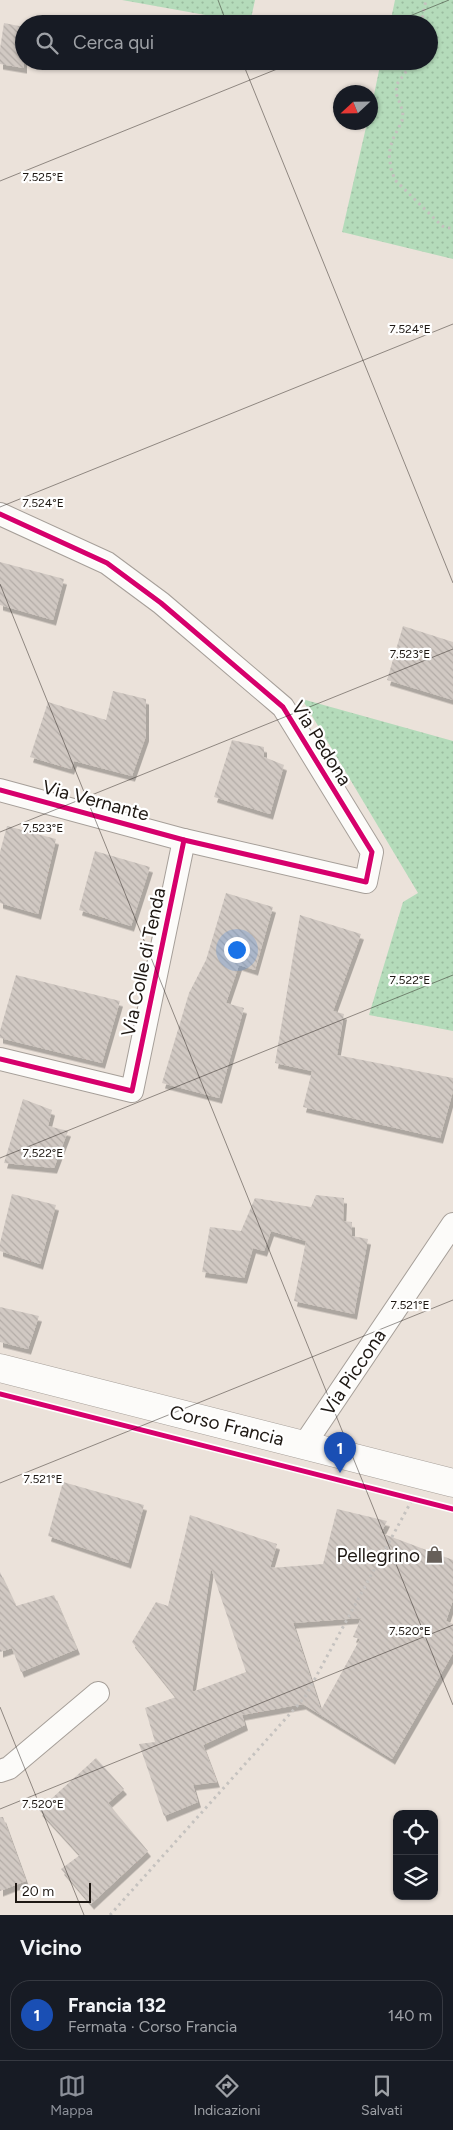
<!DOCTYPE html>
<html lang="it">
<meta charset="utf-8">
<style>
:root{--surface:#171b24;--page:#242831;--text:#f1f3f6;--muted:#9ea1a6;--line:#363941;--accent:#8c9099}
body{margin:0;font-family:Figtree,sans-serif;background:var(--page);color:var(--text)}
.controls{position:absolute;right:15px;bottom:15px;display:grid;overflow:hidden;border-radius:10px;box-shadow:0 1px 4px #0004}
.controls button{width:45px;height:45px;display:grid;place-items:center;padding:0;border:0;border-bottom:1px solid var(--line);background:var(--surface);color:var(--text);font:25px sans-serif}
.compass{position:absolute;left:333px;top:85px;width:45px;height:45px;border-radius:50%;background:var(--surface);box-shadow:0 1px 4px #0004;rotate:248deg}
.scale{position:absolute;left:15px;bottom:12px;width:76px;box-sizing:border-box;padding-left:5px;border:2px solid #1e1813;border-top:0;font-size:14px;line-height:18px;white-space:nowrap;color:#1e1813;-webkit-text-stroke:4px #fff;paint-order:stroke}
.you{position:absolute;left:236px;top:949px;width:18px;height:18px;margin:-12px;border:4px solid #fff;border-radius:50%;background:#1a73e8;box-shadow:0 0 0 8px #1a73e833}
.badge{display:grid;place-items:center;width:32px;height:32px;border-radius:50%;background:var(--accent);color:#fff;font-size:16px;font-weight:700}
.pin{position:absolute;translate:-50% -41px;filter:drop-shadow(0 1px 2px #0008)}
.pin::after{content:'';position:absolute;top:26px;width:18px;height:15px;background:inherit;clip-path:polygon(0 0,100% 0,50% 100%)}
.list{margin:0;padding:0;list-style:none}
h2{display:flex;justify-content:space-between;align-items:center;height:65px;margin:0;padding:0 20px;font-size:21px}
h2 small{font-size:16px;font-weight:400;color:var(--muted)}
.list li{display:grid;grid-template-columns:32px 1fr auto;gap:15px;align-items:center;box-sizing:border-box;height:70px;margin:0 10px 10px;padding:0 10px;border:1px solid var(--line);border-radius:20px}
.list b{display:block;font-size:19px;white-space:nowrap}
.list p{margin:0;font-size:16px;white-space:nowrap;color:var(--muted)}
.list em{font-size:16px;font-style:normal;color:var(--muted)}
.icon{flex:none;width:28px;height:28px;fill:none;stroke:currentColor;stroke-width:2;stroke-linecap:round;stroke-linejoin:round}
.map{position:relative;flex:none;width:453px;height:1915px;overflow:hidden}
.search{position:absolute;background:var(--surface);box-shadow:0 1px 4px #0004;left:15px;right:15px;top:15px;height:55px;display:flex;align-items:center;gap:12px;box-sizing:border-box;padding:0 18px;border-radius:28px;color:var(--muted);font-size:19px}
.sheet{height:145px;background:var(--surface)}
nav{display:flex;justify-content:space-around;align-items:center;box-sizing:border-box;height:70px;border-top:1px solid var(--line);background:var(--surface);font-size:14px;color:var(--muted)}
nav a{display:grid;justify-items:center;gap:2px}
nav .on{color:var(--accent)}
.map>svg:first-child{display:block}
.green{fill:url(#green-dots)}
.building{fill:url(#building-back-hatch);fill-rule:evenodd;filter:url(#shadow)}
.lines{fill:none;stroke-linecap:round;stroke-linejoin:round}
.minor-casing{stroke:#a69f99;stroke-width:24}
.secondary-casing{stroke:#a69f99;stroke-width:29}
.path{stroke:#c5c2bf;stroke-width:3;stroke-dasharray:2.5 4;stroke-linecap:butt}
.minor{stroke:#fcfbf9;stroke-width:22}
.secondary{stroke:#fcfbf9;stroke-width:28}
.cycleway-casing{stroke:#fff;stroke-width:8}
.cycleway{stroke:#d6006c;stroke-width:5}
.ticks{fill:none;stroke:#1e1813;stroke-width:1;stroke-opacity:0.45}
.labels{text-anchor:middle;stroke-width:4.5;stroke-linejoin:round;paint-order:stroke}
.street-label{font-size:19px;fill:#1e1813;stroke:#fff}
.poi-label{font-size:19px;fill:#1e1813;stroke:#fff;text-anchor:end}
.ticks-label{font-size:12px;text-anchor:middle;fill:#1e1813;stroke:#fff;stroke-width:4.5;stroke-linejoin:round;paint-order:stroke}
</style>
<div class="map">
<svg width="453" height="1915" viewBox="0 0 453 1915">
<defs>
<pattern id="green-dots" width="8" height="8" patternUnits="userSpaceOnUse" patternTransform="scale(1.25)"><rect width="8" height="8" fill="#b4dbba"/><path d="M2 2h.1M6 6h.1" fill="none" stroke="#9abb9f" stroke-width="1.8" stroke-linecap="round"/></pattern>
<pattern id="building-back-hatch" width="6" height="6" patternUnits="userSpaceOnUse" patternTransform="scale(1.25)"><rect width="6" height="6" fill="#d1c9c3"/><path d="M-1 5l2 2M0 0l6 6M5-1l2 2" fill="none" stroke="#b3aca7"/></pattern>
<filter id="shadow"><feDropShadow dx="3" dy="5.5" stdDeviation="0" flood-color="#0004"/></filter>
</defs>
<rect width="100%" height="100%" fill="#ebe2da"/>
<g class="green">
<polygon points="122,0 255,0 250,23"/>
<polygon points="395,0 453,0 453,259 342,232 367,123 370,122 371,109 381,61 429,61 429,24 390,24"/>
<polygon points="302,699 453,741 453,1031 369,1015 403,902 418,893"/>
</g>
<g class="building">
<polygon points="4,23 24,27 24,68 0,64 0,49"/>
<polygon points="0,562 64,579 53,620 0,605"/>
<polygon points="403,626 453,642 453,700 387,680"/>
<polygon points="113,691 146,699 146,736 132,776 74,761 71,769 30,757 48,702 106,720"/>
<polygon points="232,740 264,747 264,757 284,765 270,814 214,797"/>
<polygon points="7,826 56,839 38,914 0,903 0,852"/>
<polygon points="95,851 150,867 131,926 79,910"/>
<polygon points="226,893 273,907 255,970 239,965 226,1003 244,1008 219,1098 162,1083 189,993 206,960"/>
<polygon points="300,915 361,934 333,1011 344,1014 337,1055 453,1078 453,1091 440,1138 303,1107 312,1071 275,1063"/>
<polygon points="16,975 120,1001 102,1063 0,1038 0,1031"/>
<polygon points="23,1099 52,1110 48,1126 68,1131 54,1168 4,1163"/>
<polygon points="12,1194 56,1205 40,1264 0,1251 0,1243"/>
<polygon points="316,1195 344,1198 343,1221 352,1222 352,1236 368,1239 354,1314 294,1301 306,1241 271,1231 264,1251 253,1248 244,1278 202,1272 210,1227 241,1231 255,1198 311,1207"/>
<polygon points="0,1307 39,1316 28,1349 0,1342"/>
<polygon points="63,1482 144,1505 128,1563 48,1536"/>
<path d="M337,1509L387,1521L381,1533L453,1560V1600L446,1621L453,1624V1653L392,1759L303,1704L242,1715L245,1725L203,1745L217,1782L193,1785L198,1802L164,1816L139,1744L155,1742L145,1708L176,1697L132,1642L156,1602L168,1606L190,1515L277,1544L270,1568L323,1564ZM211,1568L246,1672L192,1692ZM361,1618L353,1637L360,1639L321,1710L293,1623Z"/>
<polygon points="0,1572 16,1606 54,1595 77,1649 21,1672 12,1648 0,1652"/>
<polygon points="96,1758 124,1789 108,1803 148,1851 91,1904 61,1869 80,1855 39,1810"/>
<polygon points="0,1817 3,1817 26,1881 0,1891"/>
</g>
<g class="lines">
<defs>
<g id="minor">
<polyline points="0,514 107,563 161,603 283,707 372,852 366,882 184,840 0,790"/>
<polyline points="0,1059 132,1091 184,840"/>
<polyline points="304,1445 453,1224"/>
<polyline points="0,1771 9,1768 98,1693"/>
</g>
<polyline id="secondary" points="0,1368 453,1483"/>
</defs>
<use href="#minor" class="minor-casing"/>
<use href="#secondary" class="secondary-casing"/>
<g class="path">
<polyline points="421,24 426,0"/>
<polyline points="414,61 397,84 396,93 403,112 402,121 392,141 389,154 391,169 395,180 442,226 453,229"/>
<polyline points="110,1915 305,1697 412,1500"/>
</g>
<use href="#minor" class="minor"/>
<use href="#secondary" class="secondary"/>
<defs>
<g id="cycleway">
<polyline points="0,514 107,563 161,603 283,707 372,852 366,882 184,840 0,790"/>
<polyline points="0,1059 132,1091 184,840"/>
<polyline points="0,1394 453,1509"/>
</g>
</defs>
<use href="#cycleway" class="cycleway-casing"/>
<use href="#cycleway" class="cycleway"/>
</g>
<path class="ticks" d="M218,0L227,24M390,24L449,0M242,61L453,583M0,181L297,61M0,507L453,324M0,584L453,1705M0,832L453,649M0,1158L453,975M0,1483L453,1300M0,1707L84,1915M0,1809L453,1625"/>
<defs>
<symbol id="shop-bare" viewBox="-9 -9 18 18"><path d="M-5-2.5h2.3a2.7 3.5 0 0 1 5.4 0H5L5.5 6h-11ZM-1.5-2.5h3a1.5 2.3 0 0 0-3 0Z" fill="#665f59" stroke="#fff" stroke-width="2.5" paint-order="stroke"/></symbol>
</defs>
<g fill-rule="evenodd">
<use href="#shop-bare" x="422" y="1542" width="25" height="25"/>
</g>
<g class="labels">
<g class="street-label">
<text transform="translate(322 743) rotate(58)" y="7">Via Pedona</text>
<text transform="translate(96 800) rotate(15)" y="7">Via Vernante</text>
<text transform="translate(143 962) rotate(-78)" y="7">Via Colle di Tenda</text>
<text transform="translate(353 1372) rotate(-56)" y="7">Via Piccona</text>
<text transform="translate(227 1425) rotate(14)" y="7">Corso Francia</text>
</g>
<g class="poi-label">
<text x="420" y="1562">Pellegrino</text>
</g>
</g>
<g class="ticks-label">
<text x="43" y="181">7.525°E</text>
<text x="410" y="333">7.524°E</text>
<text x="43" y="507">7.524°E</text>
<text x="410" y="658">7.523°E</text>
<text x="43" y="832">7.523°E</text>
<text x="410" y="984">7.522°E</text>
<text x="43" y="1157">7.522°E</text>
<text x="410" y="1309">7.521°E</text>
<text x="43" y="1483">7.521°E</text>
<text x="410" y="1635">7.520°E</text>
<text x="43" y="1808">7.520°E</text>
</g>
</svg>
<div class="controls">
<button><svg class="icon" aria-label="locate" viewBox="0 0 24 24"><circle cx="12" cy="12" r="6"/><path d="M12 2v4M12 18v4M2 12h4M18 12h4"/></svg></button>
<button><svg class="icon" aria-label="layers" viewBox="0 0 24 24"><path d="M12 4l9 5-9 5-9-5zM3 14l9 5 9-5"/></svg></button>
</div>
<svg class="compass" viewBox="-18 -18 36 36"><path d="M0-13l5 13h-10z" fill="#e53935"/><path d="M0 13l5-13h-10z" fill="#9ea1a6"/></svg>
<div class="scale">20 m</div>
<div class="you"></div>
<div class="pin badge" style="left:340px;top:1473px;background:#1a4fb4">1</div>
<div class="search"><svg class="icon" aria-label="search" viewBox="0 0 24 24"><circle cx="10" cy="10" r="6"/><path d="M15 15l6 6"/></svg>Cerca qui</div>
</div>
<section class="sheet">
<h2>Vicino<small></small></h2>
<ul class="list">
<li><span class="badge" style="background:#1a4fb4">1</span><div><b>Francia 132</b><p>Fermata · Corso Francia</p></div><em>140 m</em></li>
</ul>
</section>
<nav>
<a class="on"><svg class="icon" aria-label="map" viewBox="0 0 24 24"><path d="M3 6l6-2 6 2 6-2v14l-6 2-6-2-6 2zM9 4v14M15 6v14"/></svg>Mappa</a>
<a><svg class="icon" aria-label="directions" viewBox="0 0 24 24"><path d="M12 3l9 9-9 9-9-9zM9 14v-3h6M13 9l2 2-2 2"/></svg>Indicazioni</a>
<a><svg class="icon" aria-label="saved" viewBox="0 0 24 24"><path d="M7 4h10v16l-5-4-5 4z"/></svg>Salvati</a>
</nav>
